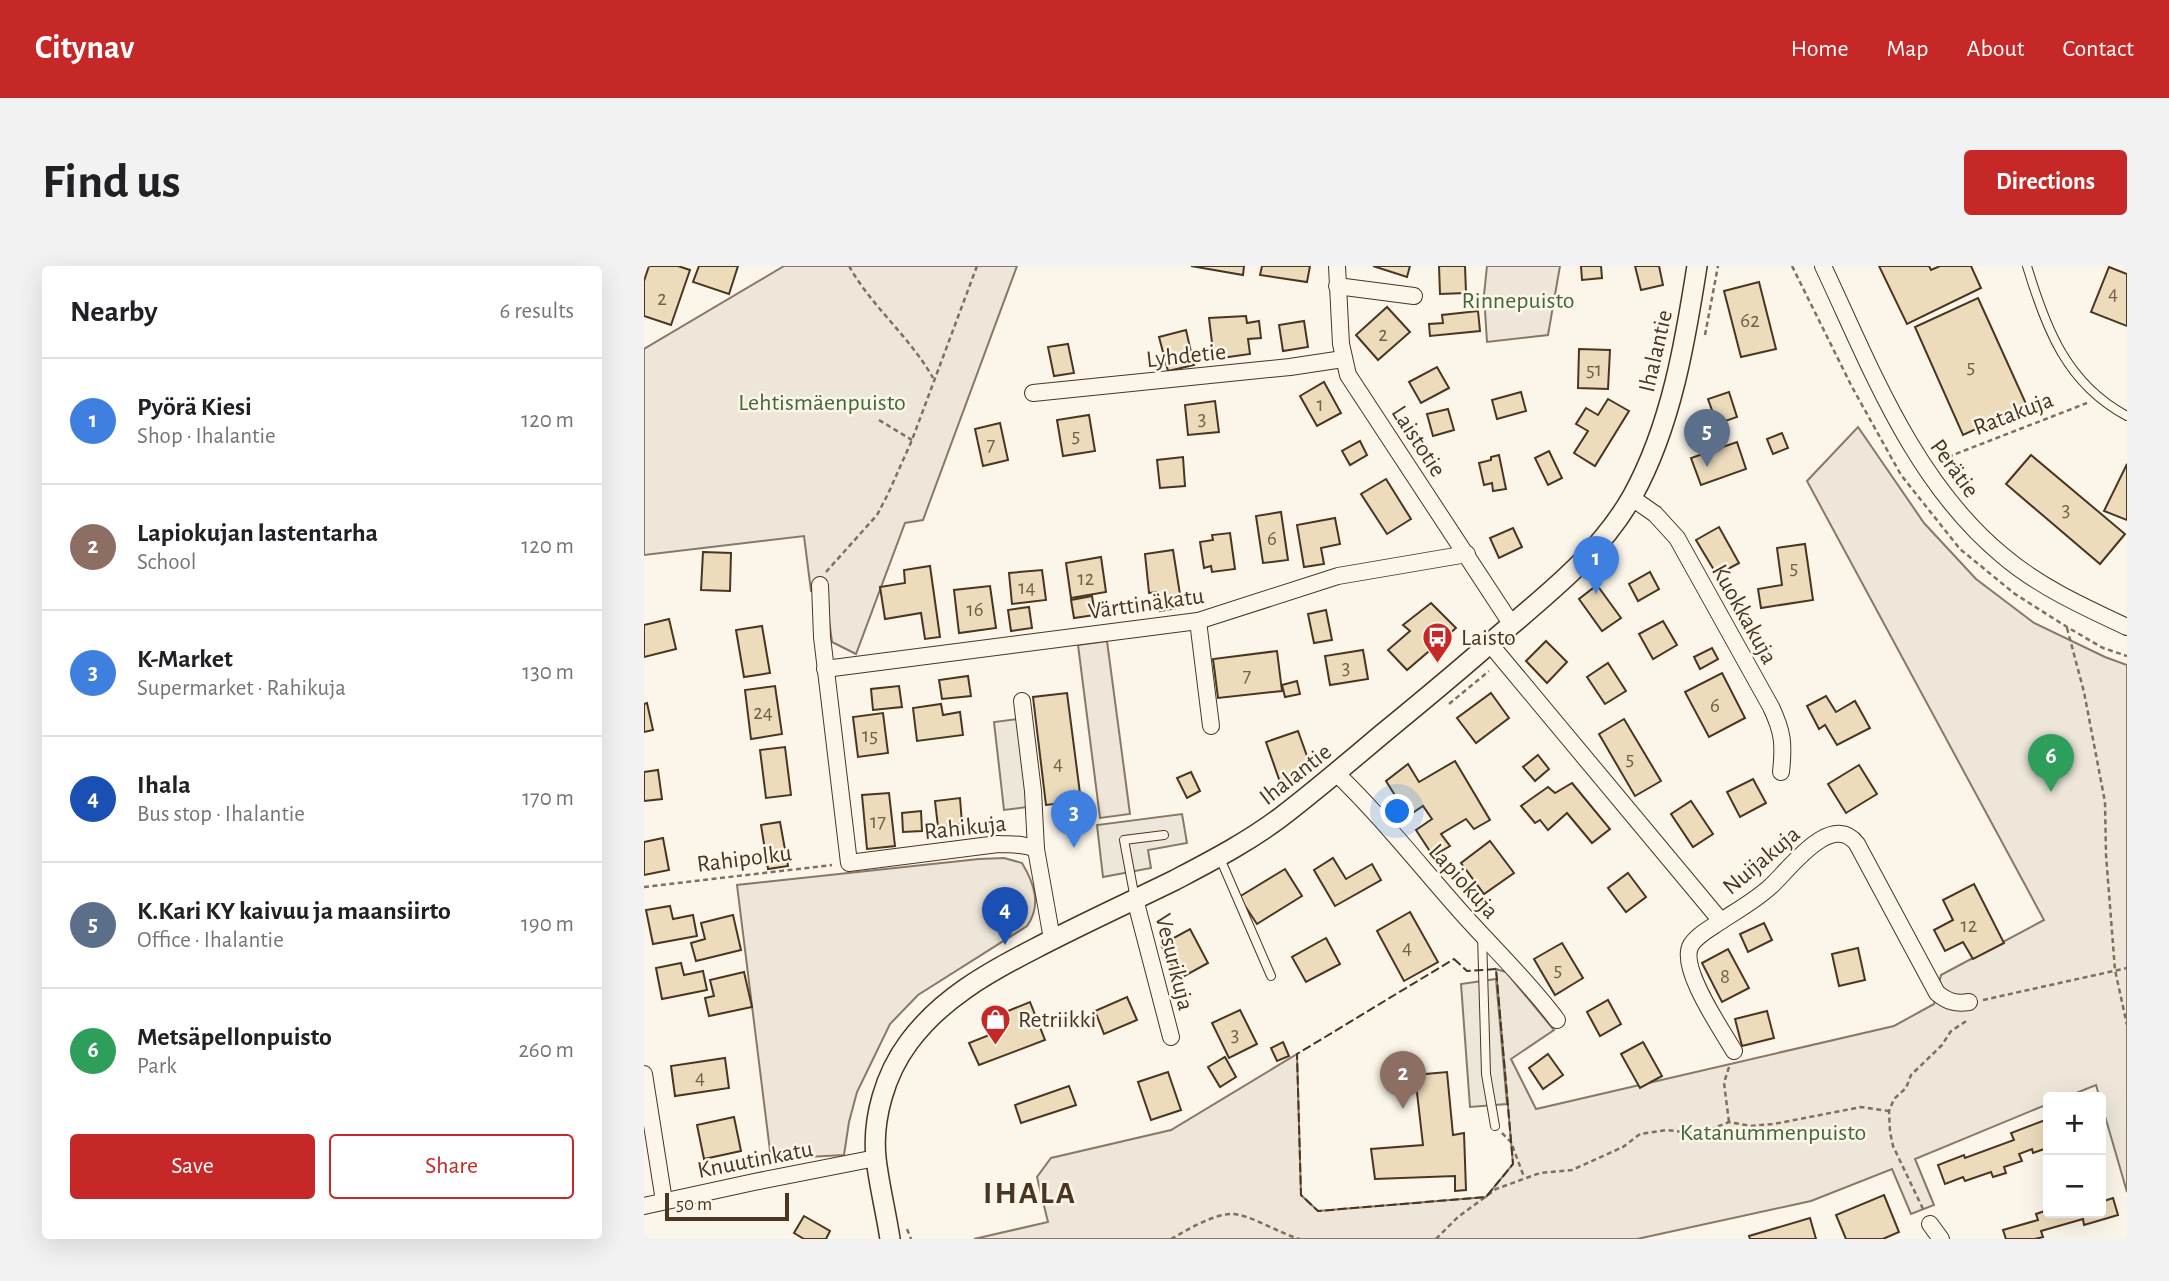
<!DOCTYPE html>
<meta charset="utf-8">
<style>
:root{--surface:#fff;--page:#f2f2f2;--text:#202124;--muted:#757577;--line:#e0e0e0;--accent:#c62828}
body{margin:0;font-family:"Alegreya Sans",sans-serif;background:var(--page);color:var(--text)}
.controls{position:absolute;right:21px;bottom:21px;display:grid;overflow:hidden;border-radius:7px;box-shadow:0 7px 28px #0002}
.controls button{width:63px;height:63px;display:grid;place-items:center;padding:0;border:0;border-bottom:2px solid var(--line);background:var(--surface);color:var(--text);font:35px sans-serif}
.scale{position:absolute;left:21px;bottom:18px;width:124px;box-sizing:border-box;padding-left:7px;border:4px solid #4a3520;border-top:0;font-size:19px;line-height:24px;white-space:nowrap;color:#4a3520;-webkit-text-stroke:5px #fbf6e9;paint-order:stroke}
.you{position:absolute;left:754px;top:546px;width:24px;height:24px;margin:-18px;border:5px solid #fff;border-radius:50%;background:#1a73e8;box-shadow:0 0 0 10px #1a73e833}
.badge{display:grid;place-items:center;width:46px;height:46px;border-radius:50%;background:var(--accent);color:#fff;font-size:23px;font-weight:700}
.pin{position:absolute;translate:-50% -58px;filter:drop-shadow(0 2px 4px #0008)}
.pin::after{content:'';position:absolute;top:37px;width:24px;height:21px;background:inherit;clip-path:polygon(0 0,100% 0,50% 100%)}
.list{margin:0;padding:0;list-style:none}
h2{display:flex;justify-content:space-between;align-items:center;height:91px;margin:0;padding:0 28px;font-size:30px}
h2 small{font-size:23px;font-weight:400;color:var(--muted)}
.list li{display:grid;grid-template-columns:46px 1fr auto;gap:21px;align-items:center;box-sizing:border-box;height:126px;padding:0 28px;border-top:2px solid var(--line)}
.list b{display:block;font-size:26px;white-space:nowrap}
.list p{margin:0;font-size:23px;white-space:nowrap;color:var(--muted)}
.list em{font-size:23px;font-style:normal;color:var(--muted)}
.actions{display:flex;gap:14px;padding:21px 28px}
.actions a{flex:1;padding:16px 0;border:2px solid var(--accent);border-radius:7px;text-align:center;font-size:24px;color:var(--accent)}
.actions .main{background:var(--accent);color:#fff}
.map{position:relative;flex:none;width:1483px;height:973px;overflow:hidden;border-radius:7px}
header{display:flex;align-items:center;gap:42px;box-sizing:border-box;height:98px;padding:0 35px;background:var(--accent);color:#fff}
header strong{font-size:33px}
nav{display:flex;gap:38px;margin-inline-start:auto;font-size:24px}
.intro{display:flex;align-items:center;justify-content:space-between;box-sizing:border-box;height:168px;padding:0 42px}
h1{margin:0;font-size:49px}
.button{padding:18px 32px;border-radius:7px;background:var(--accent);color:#fff;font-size:24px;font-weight:700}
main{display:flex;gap:42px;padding:0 42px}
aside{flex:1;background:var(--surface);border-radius:7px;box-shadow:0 7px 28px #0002}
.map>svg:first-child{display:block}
.green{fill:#ede6d9;stroke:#887966;stroke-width:2}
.parking{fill:#ede7d9;stroke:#887966;stroke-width:2}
.building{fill:#ecdcbc;stroke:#4a3520;stroke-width:2}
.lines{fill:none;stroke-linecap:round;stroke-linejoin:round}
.service-casing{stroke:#4a3520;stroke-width:10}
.minor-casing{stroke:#4a3520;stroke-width:18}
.tertiary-casing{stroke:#4a3520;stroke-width:22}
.path{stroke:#7f6f5c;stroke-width:2.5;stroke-dasharray:5 3.5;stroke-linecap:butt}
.service{stroke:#fbf6e9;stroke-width:8}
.minor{stroke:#fbf6e9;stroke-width:16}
.tertiary{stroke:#fbf6e9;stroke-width:19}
.fence{stroke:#4a3520;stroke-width:2;stroke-dasharray:9 3.5;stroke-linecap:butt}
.labels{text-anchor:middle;stroke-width:5;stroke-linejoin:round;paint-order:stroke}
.number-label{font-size:21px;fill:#725f47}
.park-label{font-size:24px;fill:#436837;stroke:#fbf6e9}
.street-label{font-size:24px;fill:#4a3520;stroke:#fbf6e9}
.poi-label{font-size:24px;fill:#4a3520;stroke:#fbf6e9;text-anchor:start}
.district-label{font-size:32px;font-weight:bold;letter-spacing:2px;fill:#4a3520;stroke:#fbf6e9}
</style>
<header>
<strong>Citynav</strong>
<nav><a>Home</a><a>Map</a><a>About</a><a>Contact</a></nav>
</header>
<div class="intro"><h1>Find us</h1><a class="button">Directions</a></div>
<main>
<aside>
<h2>Nearby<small>6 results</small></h2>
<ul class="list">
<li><span class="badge" style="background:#3f7fe0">1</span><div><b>Pyörä Kiesi</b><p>Shop · Ihalantie</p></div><em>120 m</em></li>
<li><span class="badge" style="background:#8d6e63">2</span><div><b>Lapiokujan lastentarha</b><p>School</p></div><em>120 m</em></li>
<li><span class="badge" style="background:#3f7fe0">3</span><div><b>K-Market</b><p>Supermarket · Rahikuja</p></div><em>130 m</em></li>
<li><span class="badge" style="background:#1a4fb4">4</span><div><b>Ihala</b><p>Bus stop · Ihalantie</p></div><em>170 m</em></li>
<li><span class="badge" style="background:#5c6f8a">5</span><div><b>K.Kari KY kaivuu ja maansiirto</b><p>Office · Ihalantie</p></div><em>190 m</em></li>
<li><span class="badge" style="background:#2e9e5b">6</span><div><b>Metsäpellonpuisto</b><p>Park</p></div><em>260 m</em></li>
</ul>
<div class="actions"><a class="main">Save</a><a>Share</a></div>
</aside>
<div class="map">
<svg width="1483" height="973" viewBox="0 0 1483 973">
<rect width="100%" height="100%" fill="#fbf6e9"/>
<g class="green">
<polygon points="140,0 373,0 279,254 261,257 212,388 188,376 181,324 167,325 160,270 0,289 0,83"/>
<polygon points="843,0 916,0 904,69 843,76 840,29"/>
<polygon points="1214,161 1280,257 1332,313 1390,357 1461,391 1483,399 1483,926 1452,819 1422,831 1404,831 1404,838 1271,893 1290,939 1267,948 1248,903 1167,935 993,973 330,973 404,956 393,911 407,892 527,864 653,788 657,929 674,945 842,931 869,898 852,703 862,706 910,764 867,793 892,843 1250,760 1290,738 1297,709 1400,654 1163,215"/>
<polygon points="463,375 486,548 456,552 434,379"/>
<path d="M360,592L378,597C390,617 398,639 383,660L274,729L246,758L213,826L205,856L200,889L127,893L93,619L335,593Z"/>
</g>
<g class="parking">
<polygon points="381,452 391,540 360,544 350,456"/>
<polygon points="538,548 543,577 504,584 507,602 459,611 453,559"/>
<polygon points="852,713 863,838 826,841 817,718"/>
</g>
<g class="building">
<polygon points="5,0 34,0 46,4 27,59 0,50 0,15"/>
<polygon points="55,0 94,0 85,28 49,16"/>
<polygon points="547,0 600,0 599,9"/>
<polygon points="618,0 666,0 663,16 616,9"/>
<polygon points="729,0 766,0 763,11"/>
<polygon points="795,0 821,0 822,27 796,28"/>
<polygon points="937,0 957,0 958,12 938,14"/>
<polygon points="991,0 1015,0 1019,19 997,24"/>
<polygon points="1235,0 1285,0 1287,4 1296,0 1327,0 1337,22 1263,58"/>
<polygon points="1465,1 1483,8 1483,60 1447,46"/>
<polygon points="1115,16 1132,83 1097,91 1080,25"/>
<polygon points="1334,32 1383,140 1319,169 1271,61"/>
<polygon points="743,41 766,66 734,94 712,69"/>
<polygon points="834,45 836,65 786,70 785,58 799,57 798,49"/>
<polygon points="602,50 603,57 615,55 617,72 604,73 606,88 570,93 565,52"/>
<polygon points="660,55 664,81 639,85 635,59"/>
<polygon points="542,64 550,99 524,105 515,71"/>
<polygon points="424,78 430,107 410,110 404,81"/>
<polygon points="935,83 966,84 964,123 934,122"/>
<polygon points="793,101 805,122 777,137 765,116"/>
<polygon points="680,116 697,147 673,160 656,130"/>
<polygon points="877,126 882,145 853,153 848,134"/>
<polygon points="1085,126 1093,151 1073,158 1064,133"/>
<polygon points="964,133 985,145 951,200 930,187 944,165 932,158 942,142 954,149"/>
<polygon points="571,135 575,166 544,169 541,139"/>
<polygon points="804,143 810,164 789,170 783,148"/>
<polygon points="445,149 451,185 419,190 413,154"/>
<polygon points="356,157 364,194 339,200 331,163"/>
<polygon points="1138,167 1144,182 1129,188 1123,173"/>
<polygon points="716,175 723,189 706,199 698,185"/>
<polygon points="1093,176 1102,203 1057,219 1047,192"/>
<polygon points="905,185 918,212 904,219 891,192"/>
<polygon points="855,189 862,223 849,225 848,217 840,219 835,197 847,194 847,191"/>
<polygon points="1387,189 1481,268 1456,298 1362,218"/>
<polygon points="539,191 541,220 516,222 513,194"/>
<polygon points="1483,198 1483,254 1460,245"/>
<polygon points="742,213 767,253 743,268 717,228"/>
<polygon points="637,246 644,294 619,297 612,250"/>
<polygon points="691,252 696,278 677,282 680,298 660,301 653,259"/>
<polygon points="1075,261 1095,297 1073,309 1052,274"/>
<polygon points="869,262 878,281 855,292 846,272"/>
<polygon points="586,267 591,303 568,306 567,300 560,302 556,276 569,274 568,269"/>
<polygon points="1161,278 1169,334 1117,342 1114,323 1138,319 1133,282"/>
<polygon points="529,284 538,341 516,345 513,326 505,327 501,288"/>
<polygon points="59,286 87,287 86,325 57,324"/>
<polygon points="457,291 462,326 427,332 422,297"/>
<polygon points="286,300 296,371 281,373 277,347 241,353 236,321 261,317 260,304"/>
<polygon points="398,304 402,334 368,338 365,307"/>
<polygon points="1006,306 1015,323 994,335 985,318"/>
<polygon points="953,319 977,352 958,365 935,333"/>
<polygon points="346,320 352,362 315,367 310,324"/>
<polygon points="448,330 451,349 430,352 427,334"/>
<polygon points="787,337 812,362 763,404 744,384 766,365 759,359"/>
<polygon points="385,341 388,362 367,365 364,344"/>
<polygon points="682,344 688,374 670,377 664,348"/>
<polygon points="25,353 32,383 0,391 0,359"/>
<polygon points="1019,355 1033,379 1009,393 995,368"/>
<polygon points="118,360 126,407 100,411 92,364"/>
<polygon points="902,375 923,396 903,417 882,395"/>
<polygon points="1068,382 1074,393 1056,403 1050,391"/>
<polygon points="719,384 724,413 686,419 681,390"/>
<polygon points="633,385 638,425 574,432 569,393"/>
<polygon points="964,397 982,425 961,438 943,411"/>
<polygon points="1078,407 1101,452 1065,471 1041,426"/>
<polygon points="324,410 327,430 298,433 295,414"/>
<polygon points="653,415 656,428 641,431 638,419"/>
<polygon points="131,420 138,468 107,473 101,424"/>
<polygon points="255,420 258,441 229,444 227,423"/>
<polygon points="423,427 437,535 402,539 389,431"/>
<polygon points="847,427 865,452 832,477 813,452"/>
<polygon points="1182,430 1192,446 1211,435 1226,462 1193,479 1181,459 1175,463 1163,440"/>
<polygon points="3,437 9,464 0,466 0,438"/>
<polygon points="297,438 299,449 316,446 319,469 273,475 269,442"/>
<polygon points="239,447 244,487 214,491 209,451"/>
<polygon points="980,453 1017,515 991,530 955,468"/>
<polygon points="654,465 668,504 636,516 622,476"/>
<polygon points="141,481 147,529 122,532 116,484"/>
<polygon points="894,489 905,503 891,515 879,501"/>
<polygon points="811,495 846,554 830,563 822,553 797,568 806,580 789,590 772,564 788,553 779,540 764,550 742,515 764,498 775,516"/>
<polygon points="1215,499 1233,528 1202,547 1184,518"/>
<polygon points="14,504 18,533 0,535 0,506"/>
<polygon points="547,506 556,525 543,532 533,512"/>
<polygon points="1109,513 1122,537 1096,551 1083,526"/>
<polygon points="928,517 966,563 948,577 923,547 904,564 896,554 891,557 877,540 904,521 911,527"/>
<polygon points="245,527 251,580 223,583 218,529"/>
<polygon points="316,532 318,558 294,561 291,535"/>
<polygon points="1047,535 1069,568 1049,581 1027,548"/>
<polygon points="277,545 278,565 259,566 258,547"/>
<polygon points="136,556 144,600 124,603 117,559"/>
<polygon points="19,572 25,604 0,609 0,576"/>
<polygon points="846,575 870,607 840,628 817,597"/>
<polygon points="689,592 702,613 728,598 737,614 691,640 670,604"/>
<polygon points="641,603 658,630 613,658 595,631"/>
<polygon points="984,607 1002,631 982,646 964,622"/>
<polygon points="1330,618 1360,677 1329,693 1319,676 1301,685 1290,664 1309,654 1299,634"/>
<polygon points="26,640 29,653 49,649 53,670 9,678 2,644"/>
<polygon points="766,646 794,696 760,715 733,665"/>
<polygon points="89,649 97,684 52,695 47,677 61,673 57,657"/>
<polygon points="1120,657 1128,674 1104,686 1096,668"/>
<polygon points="546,663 564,697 535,713 517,679"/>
<polygon points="682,672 696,698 662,716 648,691"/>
<polygon points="918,677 939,712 911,729 890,693"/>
<polygon points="1214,682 1221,714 1195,720 1188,688"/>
<polygon points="1084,683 1105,722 1078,736 1058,697"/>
<polygon points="37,697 40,709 59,705 63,724 18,733 12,702"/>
<polygon points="100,706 108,741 65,750 61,732 70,730 66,714"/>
<polygon points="483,731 493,754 460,768 451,745"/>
<polygon points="964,734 977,758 956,770 943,746"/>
<polygon points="386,736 401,774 335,799 325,777 353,766 347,752"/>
<polygon points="596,744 613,778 585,792 568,757"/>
<polygon points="1123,745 1130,772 1098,780 1091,753"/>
<polygon points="639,776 645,790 633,795 627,782"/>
<polygon points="999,776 1018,810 996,822 977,788"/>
<polygon points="904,788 919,809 899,823 885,802"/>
<polygon points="581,791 592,811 576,821 564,801"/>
<polygon points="81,792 85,822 31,830 27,800"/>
<polygon points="524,806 537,844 507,854 494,816"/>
<polygon points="803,806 809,869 820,867 822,924 811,925 811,910 731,913 727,883 779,879 771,809"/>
<polygon points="425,820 432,839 377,857 371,839"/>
<polygon points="90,851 97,885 60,893 53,859"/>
<polygon points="1404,853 1404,877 1402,878 1403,882 1389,887 1388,883 1375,888 1378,895 1360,901 1362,907 1349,911 1347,906 1321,915 1319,911 1301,918 1294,899 1320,889 1321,892 1370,874 1367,867"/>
<polygon points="1240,929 1255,966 1239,973 1202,973 1192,949"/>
<polygon points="1469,932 1474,949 1440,959 1439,953 1397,965 1399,971 1391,973 1362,973 1359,964 1394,954 1392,948 1404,944 1404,947 1457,947 1457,936"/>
<polygon points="160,950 186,965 182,973 160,973 150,967"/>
<polygon points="1166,952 1172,973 1106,973 1105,970"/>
</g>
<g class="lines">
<defs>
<g id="service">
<path d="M1383,0C1402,63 1423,118 1483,150"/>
<polyline points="575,590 627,710"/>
<polyline points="491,633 480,574 520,569"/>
<polyline points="838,669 842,808 851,860"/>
</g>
<g id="minor">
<polyline points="693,0 697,78 704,109 868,359"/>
<path d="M1179,0C1227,102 1269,215 1358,289C1394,320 1440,341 1483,361"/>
<polyline points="693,20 770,30"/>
<polyline points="389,127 646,101 699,93"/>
<path d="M988,232L1011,248L1033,272L1127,441C1139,466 1140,478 1137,506"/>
<path d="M176,319L178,371L205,597L354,578C368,579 378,577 392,583L408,673"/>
<polyline points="554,355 567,460"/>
<path d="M846,378L1077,655C1094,644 1112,634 1127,620C1144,605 1187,544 1213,578L1293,727C1304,736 1312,738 1325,736"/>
<polyline points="181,403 554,355 694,310 823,288"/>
<polyline points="378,435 389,525 392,583"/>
<path d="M692,507C736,549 777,601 817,646C850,683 884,715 913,754"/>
<polyline points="491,633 527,771"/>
<path d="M1077,655C1067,662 1053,669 1047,679C1034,701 1078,764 1090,785"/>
<polyline points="0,808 20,935"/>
<polyline points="0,940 110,916 232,892"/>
<polyline points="1286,958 1297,973"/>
</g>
<path id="tertiary" d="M246,973C242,946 235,919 232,892C228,853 241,808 265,776C297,733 343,707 390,683C436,659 484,637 531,614C567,595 604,576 637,551C671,525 704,497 737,469C776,437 815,405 852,372C901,330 957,287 989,229C1027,160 1041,77 1053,0"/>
</defs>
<use href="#service" class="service-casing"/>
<use href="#minor" class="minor-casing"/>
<use href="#tertiary" class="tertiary-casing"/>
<g class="path">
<path d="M205,0C228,41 266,71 289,112"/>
<polyline points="1148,0 1208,121 1257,209 1316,283 1371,328 1423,361 1459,382 1483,390"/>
<polyline points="1061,69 1074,0"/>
<polyline points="235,154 268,174"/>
<polyline points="1296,194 1443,137"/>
<polyline points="182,306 233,249 244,228 268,174 333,0"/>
<polyline points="1423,362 1440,426 1461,536 1462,589 1471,704 1483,759"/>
<polyline points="805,438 845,405"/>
<polyline points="0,621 188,599"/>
<polyline points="1339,734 1483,702"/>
<polyline points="1085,801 1080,817 1085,856"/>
<polyline points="858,867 867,876 880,911"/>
<polyline points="1279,943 1249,880 1246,866 1245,845 1250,833 1262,822 1267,809 1298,779 1307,765 1324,754"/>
<polyline points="263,963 267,973"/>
<path d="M527,973C543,964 569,948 588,948C606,948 636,968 656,973"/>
<polyline points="792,973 814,951 852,923 896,907 928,904 979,881 996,868 1023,864 1055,868 1085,856 1107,860 1130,858 1217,841 1245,845"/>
</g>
<use href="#service" class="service"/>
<use href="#minor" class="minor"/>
<use href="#tertiary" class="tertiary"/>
<polygon class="fence" points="810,693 823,705 852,703 869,898 842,931 674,945 657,929 653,788"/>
</g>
<defs>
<symbol id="bus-pin" viewBox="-11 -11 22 30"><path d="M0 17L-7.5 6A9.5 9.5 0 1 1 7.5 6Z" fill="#c62828" stroke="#fbf6e9"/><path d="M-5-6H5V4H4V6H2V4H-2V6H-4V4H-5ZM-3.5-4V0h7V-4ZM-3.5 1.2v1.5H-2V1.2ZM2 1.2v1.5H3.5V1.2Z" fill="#fff"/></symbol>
<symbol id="shop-pin" viewBox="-11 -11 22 30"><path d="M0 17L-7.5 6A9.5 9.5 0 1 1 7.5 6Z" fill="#c62828" stroke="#fbf6e9"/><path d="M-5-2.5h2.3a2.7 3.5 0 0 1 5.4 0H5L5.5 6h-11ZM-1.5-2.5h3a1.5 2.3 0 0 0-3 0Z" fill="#fff"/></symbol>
</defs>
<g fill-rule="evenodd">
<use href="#bus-pin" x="776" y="354" width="35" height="47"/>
<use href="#shop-pin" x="334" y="736" width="35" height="47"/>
</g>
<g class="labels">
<g class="number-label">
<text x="1469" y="34">4</text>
<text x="18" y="39">2</text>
<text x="1106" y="61">62</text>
<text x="739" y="75">2</text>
<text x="1327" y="107">5</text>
<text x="950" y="110">51</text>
<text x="676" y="145">1</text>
<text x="558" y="159">3</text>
<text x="432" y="176">5</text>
<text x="347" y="185">7</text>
<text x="1422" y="250">3</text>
<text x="628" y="279">6</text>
<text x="1150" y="308">5</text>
<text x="442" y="319">12</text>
<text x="383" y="328">14</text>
<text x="331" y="350">16</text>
<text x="702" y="408">3</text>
<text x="603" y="416">7</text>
<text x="1071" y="446">6</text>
<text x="119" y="453">24</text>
<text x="226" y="476">15</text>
<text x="986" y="499">5</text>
<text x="414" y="504">4</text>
<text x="234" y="562">17</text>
<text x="1325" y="666">12</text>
<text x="763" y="688">4</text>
<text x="914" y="710">5</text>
<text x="1081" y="717">8</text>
<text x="591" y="775">3</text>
<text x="56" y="818">4</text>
</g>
<g class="park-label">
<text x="874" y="42">Rinnepuisto</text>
<text x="178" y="144">Lehtismäenpuisto</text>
<text x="1129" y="874">Katanummenpuisto</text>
</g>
<g class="street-label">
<text transform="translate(1011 85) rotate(-77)" y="8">Ihalantie</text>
<text transform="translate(542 89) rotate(-6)" y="8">Lyhdetie</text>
<text transform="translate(1369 147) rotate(-21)" y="8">Ratakuja</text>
<text transform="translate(775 175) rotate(57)" y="8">Laistotie</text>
<text transform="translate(1311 202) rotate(54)" y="8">Perätie</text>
<text transform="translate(502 337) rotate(-8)" y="8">Värttinäkatu</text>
<text transform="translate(1101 348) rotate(61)" y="8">Kuokkakuja</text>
<text transform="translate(651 508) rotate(-38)" y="8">Ihalantie</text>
<text transform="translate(321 561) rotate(-6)" y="8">Rahikuja</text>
<text transform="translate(100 592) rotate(-7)" y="8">Rahipolku</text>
<text transform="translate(1117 594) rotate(-40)" y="8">Nuijakuja</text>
<text transform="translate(820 615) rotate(48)" y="8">Lapiokuja</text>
<text transform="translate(531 696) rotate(76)" y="8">Vesurikuja</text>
<text transform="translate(111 893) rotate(-11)" y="8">Knuutinkatu</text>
</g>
<g class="poi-label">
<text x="817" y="379">Laisto</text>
<text x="374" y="761">Retriikki</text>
</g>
<g class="district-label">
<text x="386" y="937">IHALA</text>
</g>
</g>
</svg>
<div class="controls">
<button>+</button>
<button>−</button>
</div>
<div class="scale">50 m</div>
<div class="you"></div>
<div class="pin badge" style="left:952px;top:328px;background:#3f7fe0">1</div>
<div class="pin badge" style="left:759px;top:843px;background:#8d6e63">2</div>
<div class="pin badge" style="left:430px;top:582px;background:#3f7fe0">3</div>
<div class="pin badge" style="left:361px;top:679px;background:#1a4fb4">4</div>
<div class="pin badge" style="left:1063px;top:201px;background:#5c6f8a">5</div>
<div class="pin badge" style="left:1407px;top:526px;background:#2e9e5b">6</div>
</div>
</main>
